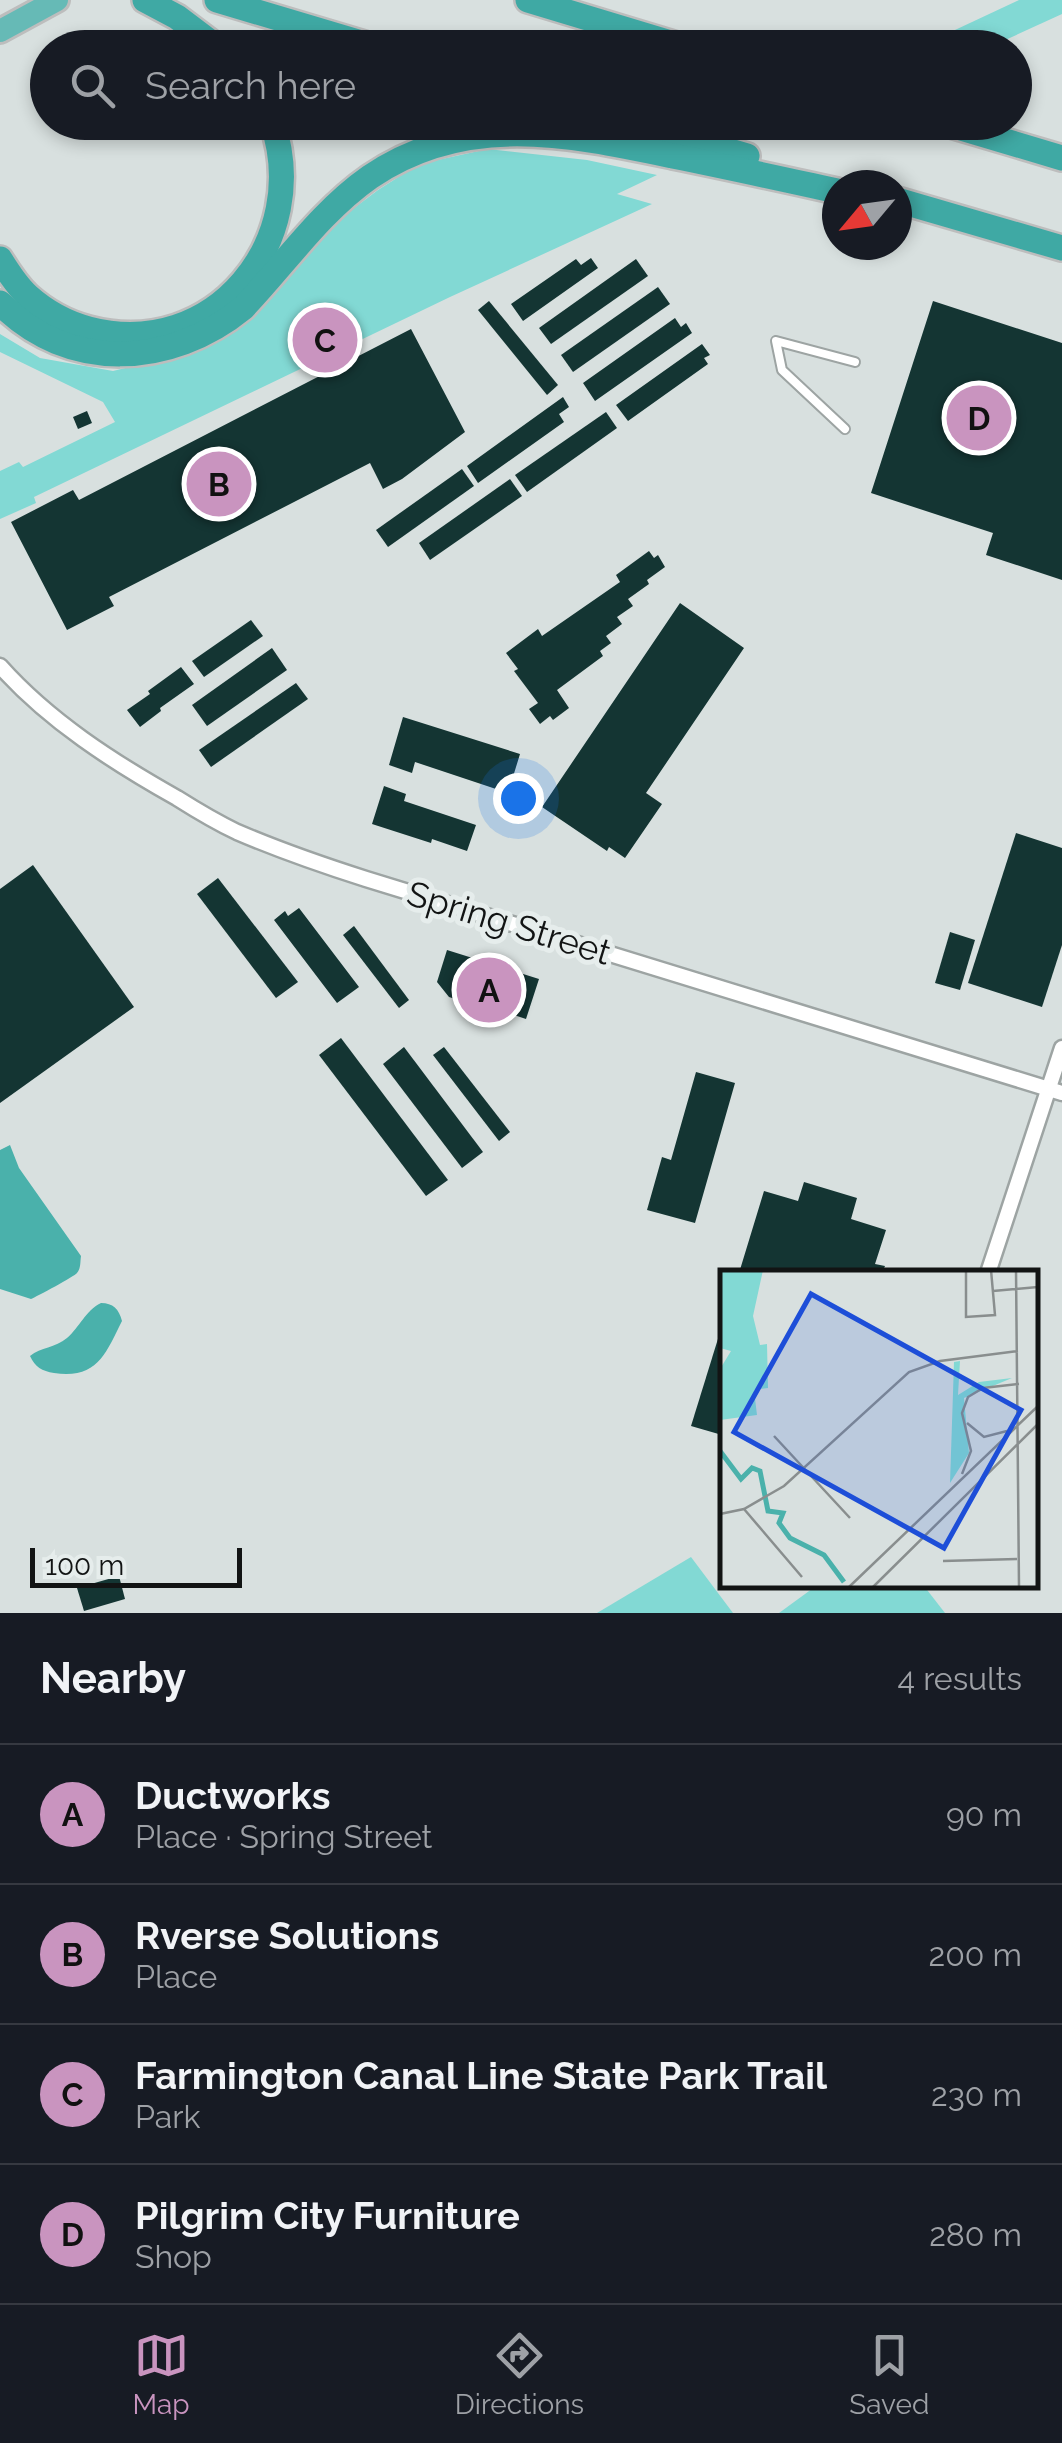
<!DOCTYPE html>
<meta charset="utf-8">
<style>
:root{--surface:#171b24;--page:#20242c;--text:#f1f3f6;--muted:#9ea1a6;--line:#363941;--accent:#c994bf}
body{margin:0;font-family:Raleway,sans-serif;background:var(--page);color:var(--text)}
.compass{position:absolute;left:822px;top:170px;width:90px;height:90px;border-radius:50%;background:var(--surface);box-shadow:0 5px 15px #0003;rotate:241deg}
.scale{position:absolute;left:30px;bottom:25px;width:212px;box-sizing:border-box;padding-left:10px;border:5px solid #121414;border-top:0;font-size:28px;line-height:35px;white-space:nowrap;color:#121414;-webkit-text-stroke:8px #e6edec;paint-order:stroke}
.you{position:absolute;left:518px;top:798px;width:35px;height:35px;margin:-25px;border:8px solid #fff;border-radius:50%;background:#1a73e8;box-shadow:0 0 0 15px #1a73e833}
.badge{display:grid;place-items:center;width:65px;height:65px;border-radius:50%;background:var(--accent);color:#111;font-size:32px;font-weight:700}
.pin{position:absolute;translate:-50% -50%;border:5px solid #fff;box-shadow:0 2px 10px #0006}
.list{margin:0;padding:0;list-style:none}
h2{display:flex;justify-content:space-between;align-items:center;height:130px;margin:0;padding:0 40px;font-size:42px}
h2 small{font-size:32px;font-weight:400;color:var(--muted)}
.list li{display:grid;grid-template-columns:65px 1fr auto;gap:30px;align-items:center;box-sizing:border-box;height:140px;padding:0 40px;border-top:2px solid var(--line)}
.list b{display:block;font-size:38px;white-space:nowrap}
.list p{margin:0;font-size:32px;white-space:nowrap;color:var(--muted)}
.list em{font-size:32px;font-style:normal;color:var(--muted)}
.icon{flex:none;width:55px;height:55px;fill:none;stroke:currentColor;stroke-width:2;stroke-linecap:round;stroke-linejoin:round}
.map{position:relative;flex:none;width:1062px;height:1613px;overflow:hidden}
.search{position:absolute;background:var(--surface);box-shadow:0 5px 15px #0003;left:30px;right:30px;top:30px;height:110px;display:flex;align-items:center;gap:25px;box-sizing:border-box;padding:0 35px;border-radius:55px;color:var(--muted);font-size:38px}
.sheet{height:690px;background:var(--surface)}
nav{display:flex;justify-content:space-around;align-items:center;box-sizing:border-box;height:140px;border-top:2px solid var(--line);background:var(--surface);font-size:28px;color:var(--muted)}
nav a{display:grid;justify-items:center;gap:5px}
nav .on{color:var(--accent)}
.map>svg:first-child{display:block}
.green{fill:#82d9d4}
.water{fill:#4ab1ab}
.building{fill:#143533}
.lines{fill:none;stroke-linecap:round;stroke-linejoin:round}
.service-casing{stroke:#9da4a3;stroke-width:12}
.minor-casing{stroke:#9da4a3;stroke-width:19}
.trunk-casing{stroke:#bdbdbd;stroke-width:28}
.motorway-casing{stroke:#bdbdbd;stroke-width:30}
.service{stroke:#fff;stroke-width:8}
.minor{stroke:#fff;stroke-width:14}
.trunk{stroke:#66bab6;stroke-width:22}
.motorway{stroke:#3fa9a4;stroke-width:25}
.labels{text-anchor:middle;stroke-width:10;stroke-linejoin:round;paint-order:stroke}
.street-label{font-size:35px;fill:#121414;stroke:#e6edec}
.inset-river{fill:none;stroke:#4ab1ab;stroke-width:5}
.inset-road{fill:none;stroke:#898e8e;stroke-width:2.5}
.view{fill:#1d4ed8;fill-opacity:0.15;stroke:#1d4ed8;stroke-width:5}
.inset-edge{fill:none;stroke:#121414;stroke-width:5}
</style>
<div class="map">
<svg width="1062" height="1613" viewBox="0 0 1062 1613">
<rect width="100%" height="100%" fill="#d8e0df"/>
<g class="green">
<polygon points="1019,0 1062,0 1062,14 990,47 936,47 925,44"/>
<polygon points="488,149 587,160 657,175 617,194 652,204 450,297 34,497 36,503 0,519 0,471 19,462 23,467 115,422 103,402 0,352 0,334 40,358 113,371 174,356 337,221 378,190 419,164"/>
<polygon points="691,1557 733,1613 597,1613"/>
<polygon points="816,1586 924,1586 945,1613 779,1613"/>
</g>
<g class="water">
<path d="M10,1145L19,1168L81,1256C80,1263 81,1268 77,1273C75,1276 36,1297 31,1299L0,1289V1150Z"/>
<path d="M101,1303C113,1303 119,1309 122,1321C105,1355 97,1379 54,1373C42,1371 35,1367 30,1356C41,1347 55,1348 67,1338C80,1327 85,1311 101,1303Z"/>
</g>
<g class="building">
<polygon points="591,258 598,268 523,321 511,304 576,259 581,265"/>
<polygon points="636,259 648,276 551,344 539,328"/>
<polygon points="658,287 670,304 573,372 561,355"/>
<polygon points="489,301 558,385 547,395 478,310"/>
<polygon points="933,301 1062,343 1062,580 986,555 993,533 871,493"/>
<polygon points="675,318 681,327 686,323 692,333 595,401 583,383"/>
<polygon points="411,329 465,432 402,479 383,489 370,463 109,597 114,606 67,630 11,522 73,490 79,500"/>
<polygon points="702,344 710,355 704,358 708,364 628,421 616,405"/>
<polygon points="563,397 569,407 559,414 564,422 478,483 467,466"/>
<polygon points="87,411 92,423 78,429 73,417"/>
<polygon points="606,412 617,428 527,492 515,475"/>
<polygon points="462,469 474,486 388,547 376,530"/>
<polygon points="510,479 522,496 430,560 419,543"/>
<polygon points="649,551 654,558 658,555 665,567 647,580 649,584 628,599 633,606 617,617 622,624 606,636 611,643 600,651 603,656 557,690 569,708 553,720 550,716 540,724 529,709 538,703 514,671 518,669 506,653 538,629 542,636 620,582 616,575"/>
<polygon points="680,603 744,648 646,793 662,804 625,858 609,847 607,851 542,807"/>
<polygon points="251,620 263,636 204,677 192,661"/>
<polygon points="272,648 287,670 207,726 192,705"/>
<polygon points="181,667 194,684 160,708 161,711 140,727 127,710 150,694 148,691"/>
<polygon points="296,683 308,699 211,767 199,750"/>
<polygon points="403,717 520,754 508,793 415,762 412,773 389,765"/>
<polygon points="384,786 406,794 404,801 476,825 467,851 432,839 431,843 372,824"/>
<polygon points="1016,833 1062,848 1062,945 1042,1007 968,983"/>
<polygon points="33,865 134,1007 0,1103 0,889"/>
<polygon points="218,878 298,982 276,998 197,894"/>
<polygon points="299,908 359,987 337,1003 274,920 285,911 288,916"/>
<polygon points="354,926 409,1000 399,1008 343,935"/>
<polygon points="950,932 975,940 960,990 935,983"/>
<polygon points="447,950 539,979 526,1019 508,1013 507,1016 449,997 437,982"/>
<polygon points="341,1038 448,1180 426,1196 319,1055"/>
<polygon points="404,1047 483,1152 462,1168 383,1064"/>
<polygon points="444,1047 510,1132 499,1141 433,1055"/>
<polygon points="696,1072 735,1083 695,1223 647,1210 662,1157 671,1160"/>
<polygon points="804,1182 857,1198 851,1219 886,1230 875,1264 885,1266 882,1273 739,1273 764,1191 798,1201"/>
<polygon points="721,1329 722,1329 722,1435 691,1426"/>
<polygon points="119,1576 125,1599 84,1611 77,1588"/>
</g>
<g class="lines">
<defs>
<polyline id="service" points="845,429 782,370 776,341 855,362"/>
<g id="minor">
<path d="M0,666C49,721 113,762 177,798C196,810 216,822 237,832C279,850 322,865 366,879L1062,1093"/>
<polyline points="988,1273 1062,1048"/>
</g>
<polyline id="trunk" points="0,31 57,0"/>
<g id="motorway">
<polyline points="145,0 177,17 218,48"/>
<polyline points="217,0 378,48"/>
<polyline points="528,0 687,48"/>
<polyline points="632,122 747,156"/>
<polyline points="941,122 1062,158"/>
<polyline points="897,200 1062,248"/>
<path d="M0,259C8,272 17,286 28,296C46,312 66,323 89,329C214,362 313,240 272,122"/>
<path d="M0,303C68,373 171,367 243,308C285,264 320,212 370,177C465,112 568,134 673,156C728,167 782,179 837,191"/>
</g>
</defs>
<use href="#service" class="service-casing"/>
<use href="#minor" class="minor-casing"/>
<use href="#trunk" class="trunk-casing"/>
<use href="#motorway" class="motorway-casing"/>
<use href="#service" class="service"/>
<use href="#minor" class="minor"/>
<use href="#trunk" class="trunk"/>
<use href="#motorway" class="motorway"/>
</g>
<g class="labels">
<g class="street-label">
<text transform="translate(509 923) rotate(17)" y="12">Spring Street</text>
</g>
</g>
<g transform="translate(720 1270)">
<rect width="318" height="318" fill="#d8e0df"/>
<path d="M43,0L33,46L40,75L47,74L48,118L34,120L37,145L0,150V99L11,81L0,78V2ZM240,91L238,125L259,112L292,108L244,128L249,183L230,213L234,92Z" fill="#82d9d4"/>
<path class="inset-river" d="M0,181L21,209L32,198L40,201L48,241L63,243L59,253L70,268L104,285L124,312"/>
<path class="inset-road" d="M246,0V47L275,45L271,0M296,0L299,317M273,21L318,17M247,153L264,167L287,161M54,166L130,248M242,204L251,181L242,143L248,127L263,118L299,114M24,239L82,307M0,244L24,239L64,216L189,102L220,91L298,81M223,291L297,289M129,317L318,136M153,317L318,154"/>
<path class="view" d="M91,24L301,140L224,278L14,162Z"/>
<rect width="318" height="318" class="inset-edge"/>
</g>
</svg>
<svg class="compass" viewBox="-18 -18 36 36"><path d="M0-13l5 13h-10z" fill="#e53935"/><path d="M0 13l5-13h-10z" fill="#9ea1a6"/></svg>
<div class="scale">100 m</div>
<div class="you"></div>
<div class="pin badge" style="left:489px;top:990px">A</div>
<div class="pin badge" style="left:219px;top:484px">B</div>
<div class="pin badge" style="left:325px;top:340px">C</div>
<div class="pin badge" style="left:979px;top:418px">D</div>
<div class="search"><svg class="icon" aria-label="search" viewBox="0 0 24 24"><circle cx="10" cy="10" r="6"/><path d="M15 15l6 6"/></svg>Search here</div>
</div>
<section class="sheet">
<h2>Nearby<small>4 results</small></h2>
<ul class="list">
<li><span class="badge">A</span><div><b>Ductworks</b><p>Place · Spring Street</p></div><em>90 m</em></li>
<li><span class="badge">B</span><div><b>Rverse Solutions</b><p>Place</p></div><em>200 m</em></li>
<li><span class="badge">C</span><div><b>Farmington Canal Line State Park Trail</b><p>Park</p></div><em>230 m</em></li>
<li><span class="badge">D</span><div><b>Pilgrim City Furniture</b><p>Shop</p></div><em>280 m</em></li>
</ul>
</section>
<nav>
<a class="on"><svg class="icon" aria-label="map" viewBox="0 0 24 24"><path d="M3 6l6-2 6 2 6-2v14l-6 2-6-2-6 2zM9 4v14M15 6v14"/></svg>Map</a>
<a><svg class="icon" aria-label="directions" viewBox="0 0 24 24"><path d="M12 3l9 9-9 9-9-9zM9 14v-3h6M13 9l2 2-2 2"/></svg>Directions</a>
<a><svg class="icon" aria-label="saved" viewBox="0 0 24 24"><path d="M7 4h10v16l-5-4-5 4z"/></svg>Saved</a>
</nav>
